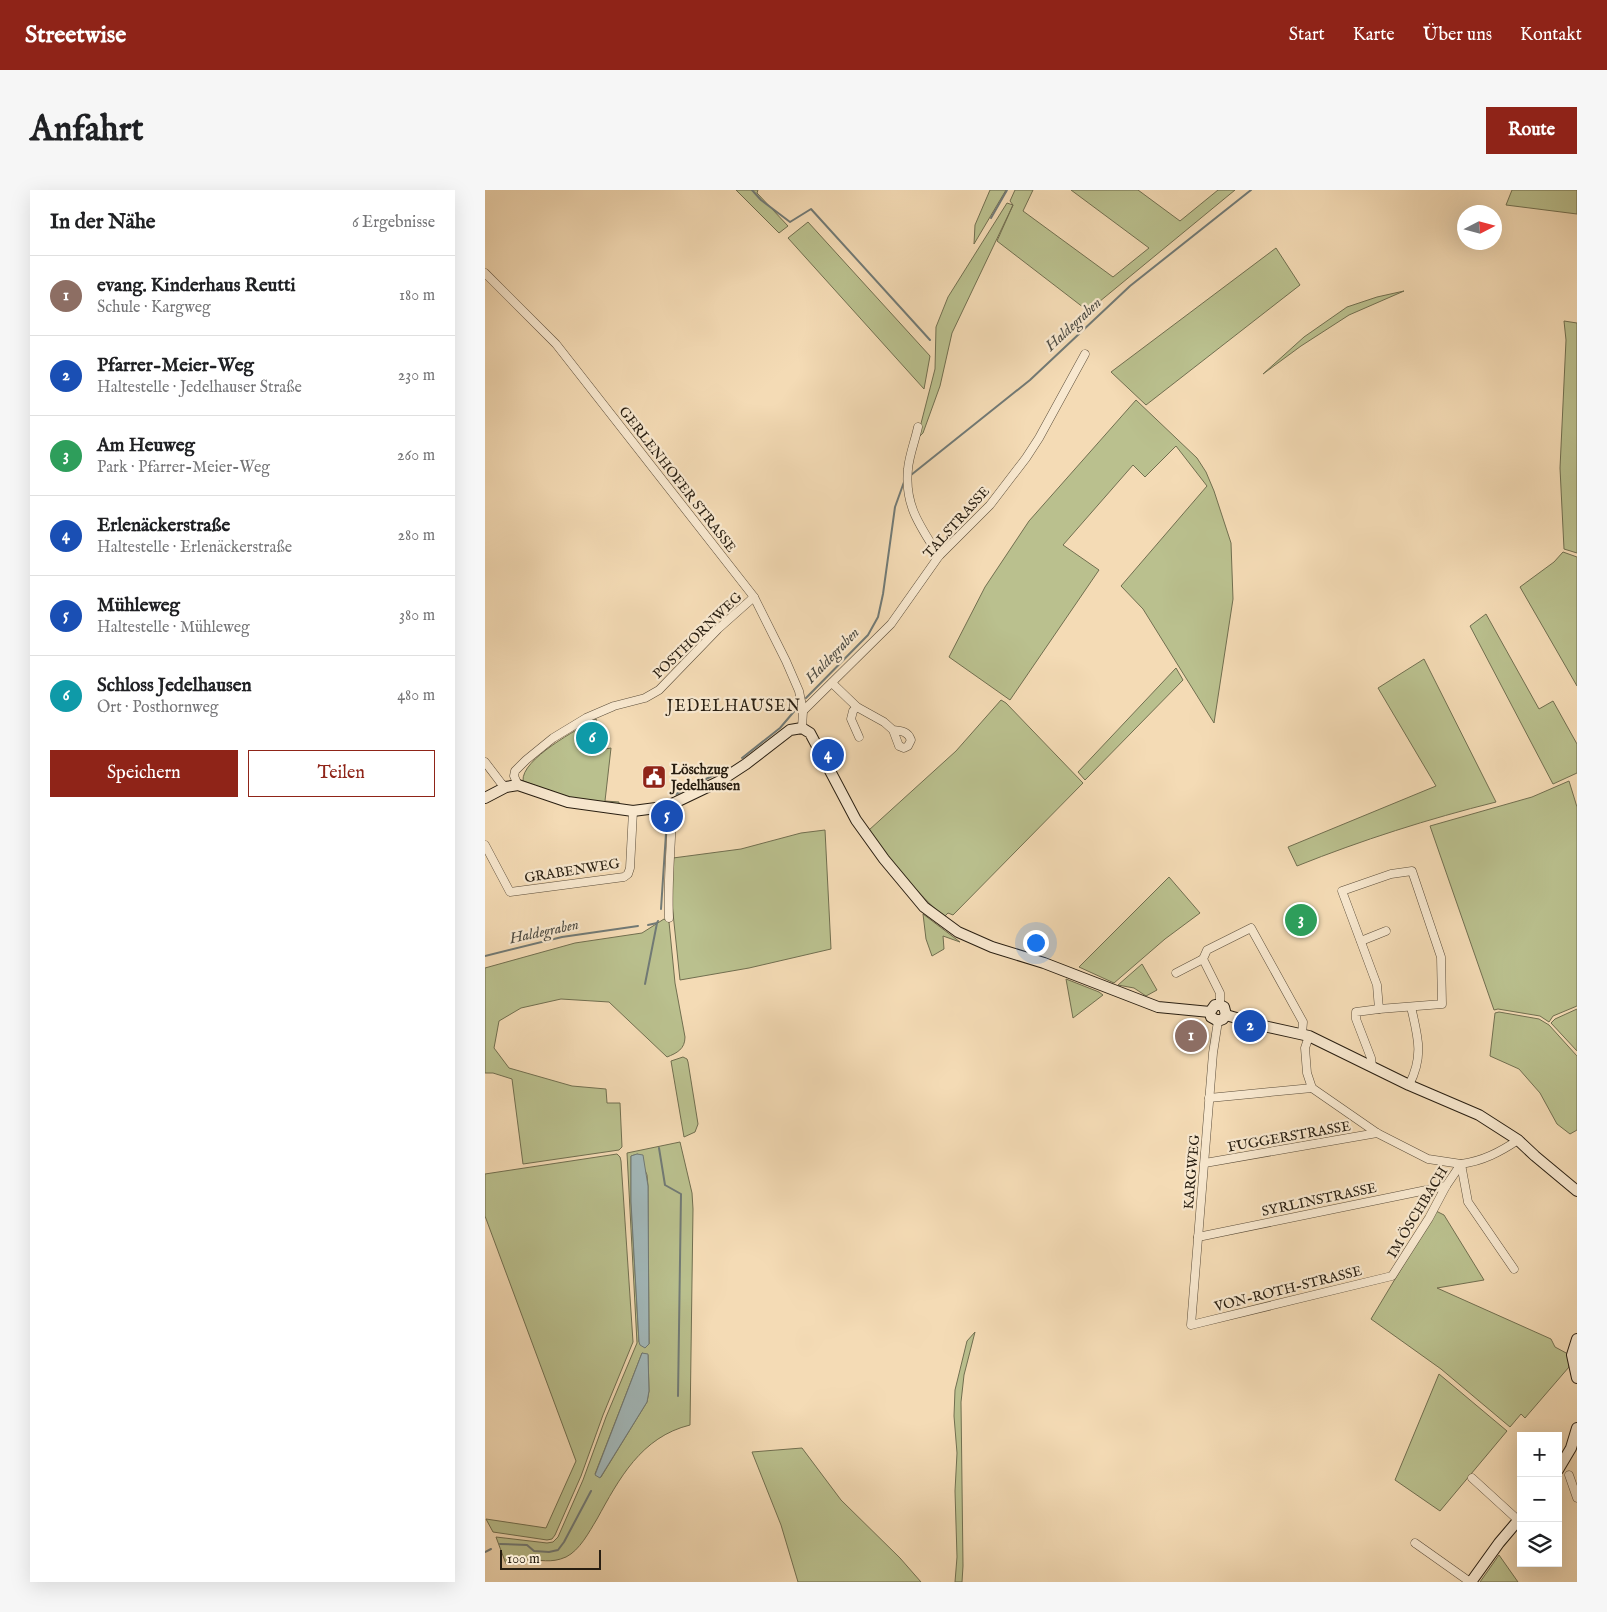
<!DOCTYPE html>
<html lang="de">
<meta charset="utf-8">
<style>
:root{--surface:#fff;--page:#f6f6f6;--text:#202124;--muted:#757577;--line:#e0e0e0;--accent:#8f2418}
body{margin:0;font-family:"IM FELL English",serif;background:var(--page);color:var(--text)}
.controls{position:absolute;right:15px;bottom:15px;display:grid;overflow:hidden;border-radius:0px;box-shadow:0 5px 20px #0002}
.controls button{width:45px;height:45px;display:grid;place-items:center;padding:0;border:0;border-bottom:1px solid var(--line);background:var(--surface);color:var(--text);font:25px sans-serif}
.compass{position:absolute;left:972px;top:15px;width:45px;height:45px;border-radius:50%;background:var(--surface);box-shadow:0 5px 20px #0002;rotate:84deg}
.scale{position:absolute;left:15px;bottom:12px;width:101px;box-sizing:border-box;padding-left:5px;border:2px solid #281e11;border-top:0;font-size:14px;line-height:18px;white-space:nowrap;color:#281e11;-webkit-text-stroke:4px #f8e8cf;paint-order:stroke}
.you{position:absolute;left:550px;top:752px;width:18px;height:18px;margin:-12px;border:4px solid #fff;border-radius:50%;background:#1a73e8;box-shadow:0 0 0 8px #1a73e833}
.badge{display:grid;place-items:center;width:32px;height:32px;border-radius:50%;background:var(--accent);color:#fff;font-size:16px;font-weight:700}
.pin{position:absolute;translate:-50% -50%;border:2px solid #fff;box-shadow:0 1px 5px #0006}
.list{margin:0;padding:0;list-style:none}
h2{display:flex;justify-content:space-between;align-items:center;height:65px;margin:0;padding:0 20px;font-size:21px}
h2 small{font-size:16px;font-weight:400;color:var(--muted)}
.list li{display:grid;grid-template-columns:32px 1fr auto;gap:15px;align-items:center;box-sizing:border-box;height:80px;padding:0 20px;border-top:1px solid var(--line)}
.list b{display:block;font-size:19px;white-space:nowrap}
.list p{margin:0;font-size:16px;white-space:nowrap;color:var(--muted)}
.list em{font-size:16px;font-style:normal;color:var(--muted)}
.actions{display:flex;gap:10px;padding:15px 20px}
.actions a{flex:1;padding:11px 0;border:1px solid var(--accent);border-radius:0px;text-align:center;font-size:18px;color:var(--accent)}
.actions .main{background:var(--accent);color:#fff}
.icon{flex:none;width:28px;height:28px;fill:none;stroke:currentColor;stroke-width:2;stroke-linecap:round;stroke-linejoin:round}
.map{position:relative;flex:none;width:1092px;height:1392px;overflow:hidden;border-radius:0px}
header{display:flex;align-items:center;gap:30px;box-sizing:border-box;height:70px;padding:0 25px;background:var(--accent);color:#fff}
header strong{font-size:24px}
nav{display:flex;gap:28px;margin-inline-start:auto;font-size:18px}
.intro{display:flex;align-items:center;justify-content:space-between;box-sizing:border-box;height:120px;padding:0 30px}
h1{margin:0;font-size:35px}
.button{padding:12px 22px;border-radius:0px;background:var(--accent);color:#fff;font-size:18px;font-weight:700}
main{display:flex;gap:30px;padding:0 30px}
aside{flex:1;background:var(--surface);border-radius:0px;box-shadow:0 5px 20px #0002}
.map>svg:first-child{display:block}
.green{fill:#bac08e;stroke:#716f50;fill-rule:evenodd}
.water{fill:#a2b8ba;stroke:#717a76}
.lines{fill:none;stroke-linecap:round;stroke-linejoin:round}
.stream{stroke:#717a76;stroke-width:2}
.street-casing{stroke:#5b4d3a;stroke-width:9}
.secondary-casing{stroke:#281e11;stroke-width:12}
.street{stroke:#f8e8cf;stroke-width:8}
.secondary{stroke:#f8e8cf;stroke-width:10}
.labels{text-anchor:middle;stroke-width:4.5;stroke-linejoin:round;paint-order:stroke}
.street-label{font-size:14px;fill:#281e11;stroke:#f8e8cf}
.poi-label{font-size:14px;font-weight:bold;fill:#281e11;stroke:#f8e8cf;text-anchor:start}
.water-label{font-size:15px;font-style:italic;fill:#4d4c44;stroke:#f8e8cf}
.quarter-label{font-size:16px;letter-spacing:1px;fill:#281e11;stroke:#f8e8cf}
</style>
<header>
<strong>Streetwise</strong>
<nav><a>Start</a><a>Karte</a><a>Über uns</a><a>Kontakt</a></nav>
</header>
<div class="intro"><h1>Anfahrt</h1><a class="button">Route</a></div>
<main>
<aside>
<h2>In der Nähe<small>6 Ergebnisse</small></h2>
<ul class="list">
<li><span class="badge" style="background:#8d6e63">1</span><div><b>evang. Kinderhaus Reutti</b><p>Schule · Kargweg</p></div><em>180 m</em></li>
<li><span class="badge" style="background:#1a4fb4">2</span><div><b>Pfarrer-Meier-Weg</b><p>Haltestelle · Jedelhauser Straße</p></div><em>230 m</em></li>
<li><span class="badge" style="background:#2e9e5b">3</span><div><b>Am Heuweg</b><p>Park · Pfarrer-Meier-Weg</p></div><em>260 m</em></li>
<li><span class="badge" style="background:#1a4fb4">4</span><div><b>Erlenäckerstraße</b><p>Haltestelle · Erlenäckerstraße</p></div><em>280 m</em></li>
<li><span class="badge" style="background:#1a4fb4">5</span><div><b>Mühleweg</b><p>Haltestelle · Mühleweg</p></div><em>380 m</em></li>
<li><span class="badge" style="background:#0f9aa8">6</span><div><b>Schloss Jedelhausen</b><p>Ort · Posthornweg</p></div><em>480 m</em></li>
</ul>
<div class="actions"><a class="main">Speichern</a><a>Teilen</a></div>
</aside>
<div class="map">
<svg width="1092" height="1392" viewBox="0 0 1092 1392">
<rect width="100%" height="100%" fill="#f4dbb5"/>
<filter id="stains"><feTurbulence type="fractalNoise" baseFrequency=".004" numOctaves="4"/><feColorMatrix values="0 0 0 0 .2 0 0 0 0 .09 0 0 0 0 .02 0 0 0 .5 -.17"/></filter>
<radialGradient id="worn" r=".72"><stop offset=".6" stop-color="#630" stop-opacity="0"/><stop offset="1" stop-color="#630" stop-opacity=".3"/></radialGradient>
<g class="green">
<polygon points="251,0 273,0 272,3 303,36 294,43"/>
<polygon points="505,0 521,0 489,54 490,35"/>
<polygon points="530,0 548,0 538,21 628,87 664,58 586,0 653,0 695,31 733,0 750,0 603,121 512,51 528,15 467,143 455,196 438,243 432,249 450,179 451,137 463,107 522,13 528,15 525,11"/>
<polygon points="1027,0 1092,0 1092,24 1021,15"/>
<polygon points="323,32 445,166 439,199 303,48"/>
<polygon points="791,58 815,95 661,215 626,182"/>
<polygon points="919,101 864,125 816,156 778,184 819,147 862,117 892,107"/>
<polygon points="1079,131 1092,133 1092,363 1079,359 1075,278 1081,150"/>
<polygon points="651,210 712,268 721,282 729,301 746,353 748,409 729,533 658,419 636,396 722,296 691,256 660,287 648,275 578,355 614,380 525,510 464,467 500,397 544,331"/>
<polygon points="1078,362 1092,367 1092,496 1035,397 1069,372"/>
<polygon points="1001,424 1054,519 1068,511 1092,554 1092,583 1068,594 985,436"/>
<path d="M939,469L1011,612C943,629 877,650 812,676L803,657L951,596L893,498Z"/>
<polygon points="691,478 698,490 600,590 593,582"/>
<path d="M516,510L521,513L598,593L468,725L463,723L459,727C430,701 406,672 384,640L471,561Z"/>
<path d="M111,529L113,534L93,548L101,562L126,558L120,611L134,612V616L85,608L38,591C36,569 93,539 111,529Z"/>
<polygon points="1084,591 1092,617 1092,816 1068,826 1064,832 1055,826 1013,819 1009,820 945,636 1047,607"/>
<polygon points="340,640 346,759 264,778 195,790 186,704 188,668 256,659 316,643"/>
<polygon points="684,687 715,723 680,749 629,793 594,777"/>
<polygon points="817,721 822,722 823,730 811,737 807,733 810,724"/>
<polygon points="438,724 475,752 458,746 459,759 447,766 441,749"/>
<path d="M179,729L184,732L190,793L200,847C200,859 192,863 182,867L124,812L76,809L36,818L14,831L9,858L24,878L87,896L121,899L122,913H135L137,957L134,960L38,974L27,889L8,883H0V778L90,753L157,743Z"/>
<polygon points="657,774 672,800 661,806 649,798 633,795"/>
<polygon points="581,789 614,802 618,805 588,828"/>
<polygon points="1092,819 1092,861 1066,833 1070,829"/>
<polygon points="1014,822 1054,829 1064,835 1092,866 1092,940 1085,944 1072,934 1055,903 1034,879 1005,866 1010,823"/>
<polygon points="198,867 202,869 203,872 213,934 210,942 199,947 186,871"/>
<path d="M195,952L207,1003L208,1019L205,1235C156,1247 134,1289 112,1329C104,1342 95,1360 81,1367C65,1374 56,1369 40,1370C34,1371 27,1373 21,1374L11,1347L62,1353L68,1352L73,1347L98,1290L121,1227L152,1153L142,963ZM153,964L162,985L163,996L164,1154L154,1152L146,1012V966ZM157,1163L163,1165L164,1201L162,1212L116,1287L110,1284Z"/>
<polygon points="132,964 135,967 136,971 148,1152 118,1225 96,1286 70,1345 67,1349 62,1350 8,1342 1,1329 61,1338 91,1271 0,1026 0,984"/>
<polygon points="951,1021 959,1025 999,1090 952,1098 1066,1149 1070,1157 1083,1164 1084,1177 1040,1228 1036,1224 1025,1237 956,1179 886,1129"/>
<polygon points="490,1142 479,1185 476,1212 478,1376 477,1392 470,1392 472,1367 470,1301 472,1263 469,1226 470,1200 482,1151"/>
<polygon points="954,1184 1022,1241 955,1321 910,1290"/>
<polygon points="317,1258 356,1310 415,1368 436,1392 313,1392 296,1335 267,1262"/>
<polygon points="1014,1365 1033,1392 995,1392"/>
</g>
<g class="water">
<polygon points="152,964 158,965 163,996 164,1154 160,1158 155,1155 154,1152 146,1012 146,966"/>
<polygon points="157,1163 163,1164 164,1201 162,1212 115,1288 110,1285"/>
</g>
<g class="lines">
<g class="stream">
<polyline points="267,0 276,10 305,32 326,19 445,150"/>
<polyline points="506,28 522,0"/>
<polyline points="426,285 545,190 645,96 766,0"/>
<polyline points="321,508 383,445 393,427 398,404 410,317 419,292"/>
<polyline points="257,568 295,538 312,518"/>
<polyline points="191,604 245,577"/>
<polyline points="176,719 182,628"/>
<polyline points="163,735 172,733 173,731"/>
<polyline points="0,766 77,747 153,736"/>
<polyline points="160,794 172,733"/>
<polyline points="174,958 180,995 196,1004 193,1206"/>
<polyline points="15,1354 42,1355 49,1361 64,1362 73,1360 79,1352 106,1301"/>
<polyline points="0,1362 6,1359"/>
</g>
<defs>
<g id="street">
<polyline points="0,83 71,154 269,407 301,471 314,501 318,521 317,538"/>
<path d="M433,237C430,251 424,266 423,279C419,316 436,337 454,366"/>
<path d="M347,493L372,517L399,532L408,540L414,556L419,558L423,556L426,550C423,541 416,541 408,540"/>
<polyline points="372,517 368,521 366,529 374,547"/>
<polyline points="318,521 406,434 454,366 505,315 541,268 554,248 600,164"/>
<polyline points="0,572 16,593 21,597"/>
<polyline points="33,595 29,586 30,581 41,570 68,548 101,528 129,516 160,508 174,500 233,439 269,407"/>
<polyline points="0,655 25,702 139,687 143,684 145,678 148,621"/>
<polygon points="927,681 956,767 957,814 894,819 892,795 857,701 906,684"/>
<path d="M184,728C182,690 187,652 187,614"/>
<polyline points="876,751 901,741"/>
<polyline points="691,783 718,769"/>
<polyline points="735,815 735,803 718,769 722,760 766,738 818,832 817,844"/>
<path d="M733,831L728,863L706,1135L907,1086L944,1028L961,996L976,974C998,971 1015,962 1033,950"/>
<polyline points="824,846 820,858 822,883 827,898 892,943 943,969 976,974 983,1012 1029,1079"/>
<polyline points="887,876 886,868 871,829 871,822 894,819"/>
<path d="M924,895C939,866 933,847 926,817"/>
<polyline points="724,908 827,898"/>
<polyline points="720,973 892,943"/>
<polyline points="713,1047 961,996"/>
<polyline points="1084,1285 1092,1308"/>
<polyline points="987,1288 1033,1330"/>
<polyline points="930,1353 985,1392"/>
</g>
<g id="secondary">
<polyline points="0,608 21,597 33,595 83,612 148,621 171,618 187,614 235,591 261,574 305,540 317,538 325,543 371,630 399,669 439,717 473,742 507,757 559,773 673,817 725,822"/>
<polyline points="725,822 730,815 735,815 739,817 741,825"/>
<polyline points="725,822 726,827 733,831 738,829 741,825"/>
<polyline points="741,825 779,836 824,846 924,895 994,925 1033,950 1050,966 1092,1001"/>
<polyline points="1092,1149 1087,1165 1092,1188"/>
<polyline points="1073,1280 1086,1258 1092,1238"/>
<polyline points="986,1392 1014,1353 1036,1327"/>
</g>
</defs>
<use href="#street" class="street-casing"/>
<use href="#secondary" class="secondary-casing"/>
<use href="#street" class="street"/>
<use href="#secondary" class="secondary"/>
</g>
<defs>
<symbol id="civic-square" viewBox="-11 -11 22 22"><rect x="-9" y="-9" width="18" height="18" rx="4" fill="#8f2418" stroke="#f8e8cf"/><path d="M-.6-6.5H3V-4.5H.6V-3L4-1V1h2V6H-6V1h2V-1L-.6-3ZM-1.2 2.5V6h2.4V2.5Z" fill="#fff"/></symbol>
</defs>
<g fill-rule="evenodd">
<use href="#civic-square" x="155" y="573" width="28" height="28"/>
</g>
<g class="labels">
<g class="street-label">
<text transform="translate(193 289) rotate(52)" y="5">GERLENHOFER STRASSE</text>
<text transform="translate(471 332) rotate(-48)" y="5">TALSTRASSE</text>
<text transform="translate(212 445) rotate(-44)" y="5">POSTHORNWEG</text>
<text transform="translate(87 680) rotate(-9)" y="5">GRABENWEG</text>
<text transform="translate(804 946) rotate(-10)" y="5">FUGGERSTRASSE</text>
<text transform="translate(706 982) rotate(-85)" y="5">KARGWEG</text>
<text transform="translate(834 1009) rotate(-12)" y="5">SYRLINSTRASSE</text>
<text transform="translate(932 1022) rotate(-59)" y="5">IM ÖSCHBACH</text>
<text transform="translate(803 1098) rotate(-14)" y="5">VON-ROTH-STRASSE</text>
</g>
<g class="poi-label">
<text x="186" y="584">Löschzug<tspan x="186" dy="16">Jedelhausen</tspan></text>
</g>
<g class="water-label">
<text transform="translate(588 134) rotate(-43)" y="5">Haldegraben</text>
<text transform="translate(347 465) rotate(-46)" y="5">Haldegraben</text>
<text transform="translate(59 741) rotate(-12)" y="5">Haldegraben</text>
</g>
<g class="quarter-label">
<text x="249" y="521">JEDELHAUSEN</text>
</g>
</g>
<rect width="100%" height="100%" filter="url(#stains)"/>
<rect width="100%" height="100%" fill="url(#worn)"/>
</svg>
<div class="controls">
<button>+</button>
<button>−</button>
<button><svg class="icon" aria-label="layers" viewBox="0 0 24 24"><path d="M12 4l9 5-9 5-9-5zM3 14l9 5 9-5"/></svg></button>
</div>
<svg class="compass" viewBox="-18 -18 36 36"><path d="M0-13l5 13h-10z" fill="#e53935"/><path d="M0 13l5-13h-10z" fill="#757577"/></svg>
<div class="scale">100 m</div>
<div class="you"></div>
<div class="pin badge" style="left:706px;top:846px;background:#8d6e63">1</div>
<div class="pin badge" style="left:765px;top:836px;background:#1a4fb4">2</div>
<div class="pin badge" style="left:816px;top:730px;background:#2e9e5b">3</div>
<div class="pin badge" style="left:343px;top:565px;background:#1a4fb4">4</div>
<div class="pin badge" style="left:182px;top:626px;background:#1a4fb4">5</div>
<div class="pin badge" style="left:107px;top:548px;background:#0f9aa8">6</div>
</div>
</main>
